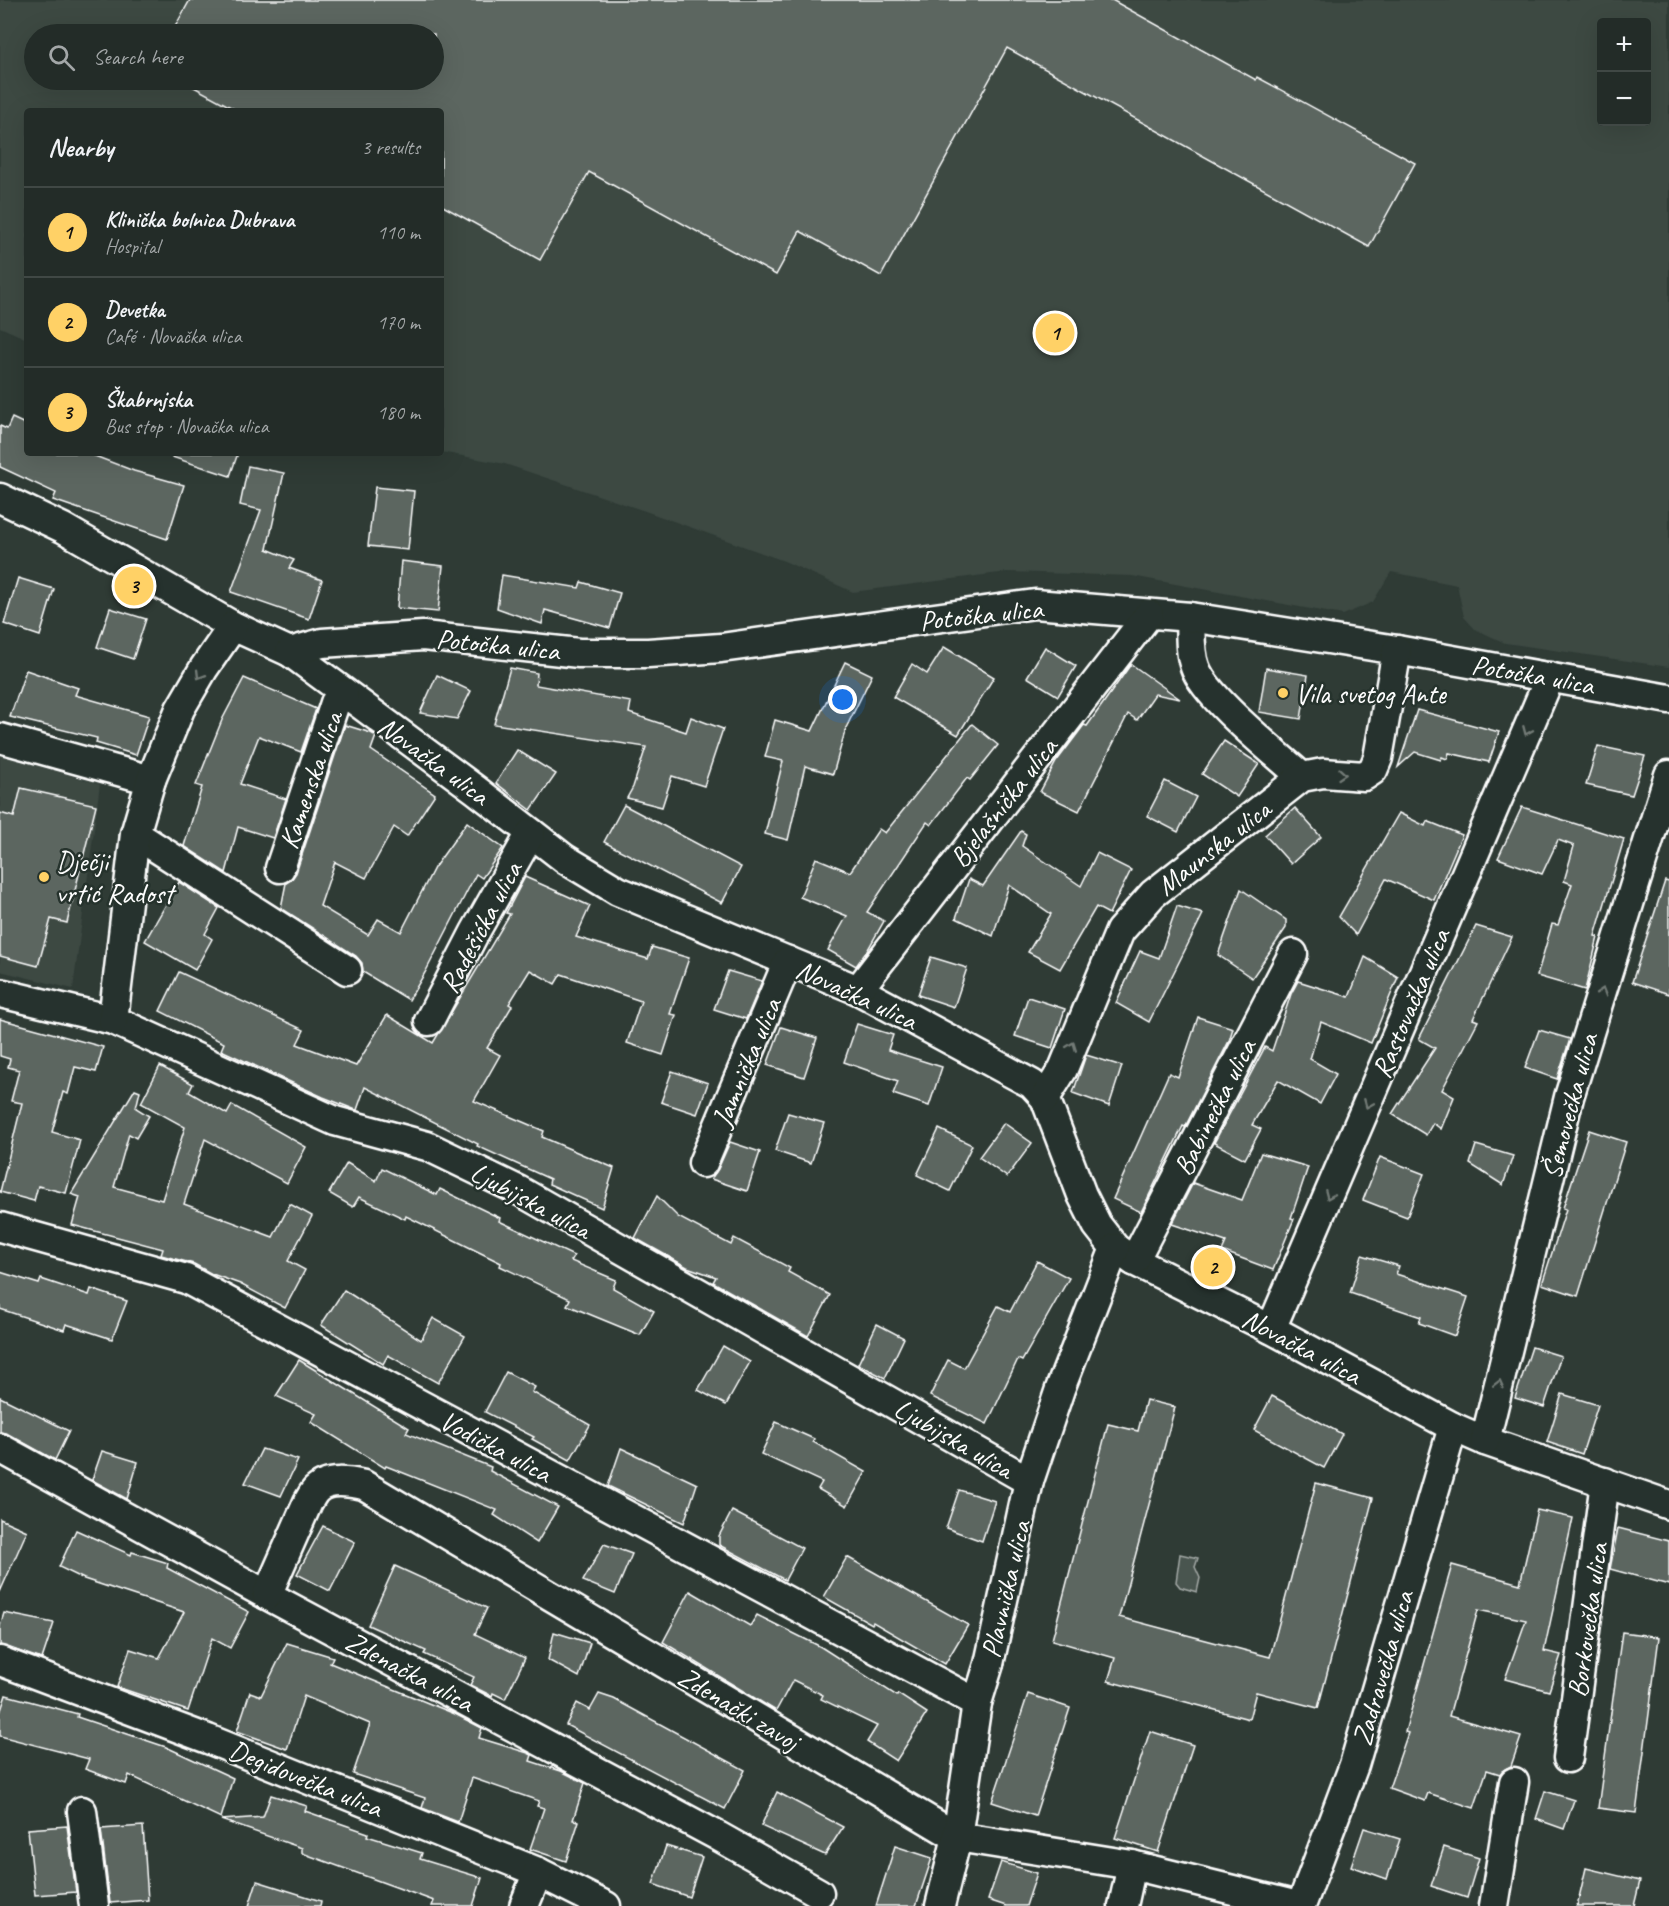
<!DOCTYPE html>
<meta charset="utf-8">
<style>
:root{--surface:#232c28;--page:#2b3430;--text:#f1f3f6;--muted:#a3a7a8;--line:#404845;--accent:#ffd166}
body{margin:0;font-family:Caveat,sans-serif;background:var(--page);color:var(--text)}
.controls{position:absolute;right:18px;top:18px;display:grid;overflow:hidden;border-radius:6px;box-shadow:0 6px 24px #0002}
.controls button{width:54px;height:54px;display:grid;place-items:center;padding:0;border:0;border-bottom:2px solid var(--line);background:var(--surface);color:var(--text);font:30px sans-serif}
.you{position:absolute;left:843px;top:700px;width:21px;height:21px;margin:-15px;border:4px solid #fff;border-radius:50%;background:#1a73e8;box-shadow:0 0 0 9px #1a73e833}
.badge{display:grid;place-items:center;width:39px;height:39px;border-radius:50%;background:var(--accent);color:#111;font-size:20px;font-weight:700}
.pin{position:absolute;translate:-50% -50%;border:3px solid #fff;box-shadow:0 2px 6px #0006}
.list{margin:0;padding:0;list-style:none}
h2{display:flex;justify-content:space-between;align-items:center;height:78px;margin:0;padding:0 24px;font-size:26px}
h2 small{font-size:20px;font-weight:400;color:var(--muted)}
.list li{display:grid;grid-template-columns:39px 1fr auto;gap:18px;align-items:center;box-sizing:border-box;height:90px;padding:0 24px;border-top:2px solid var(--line)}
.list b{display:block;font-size:22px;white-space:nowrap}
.list p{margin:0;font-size:20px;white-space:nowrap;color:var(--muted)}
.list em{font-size:20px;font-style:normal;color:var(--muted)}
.icon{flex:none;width:33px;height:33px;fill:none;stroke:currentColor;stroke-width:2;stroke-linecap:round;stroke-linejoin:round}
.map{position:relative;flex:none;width:1669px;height:1906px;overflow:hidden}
.search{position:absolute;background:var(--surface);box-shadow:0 6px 24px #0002;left:24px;top:24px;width:420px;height:66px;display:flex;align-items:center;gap:15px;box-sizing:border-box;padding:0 21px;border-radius:33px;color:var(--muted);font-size:22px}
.panel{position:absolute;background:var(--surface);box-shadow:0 6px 24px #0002;left:24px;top:108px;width:420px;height:348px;border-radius:6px}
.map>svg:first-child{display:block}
.built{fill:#3c4842;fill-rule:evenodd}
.green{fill:#4a544f;stroke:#a4aaa7;stroke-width:1.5}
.building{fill:#5b6661;stroke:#fff;stroke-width:1.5}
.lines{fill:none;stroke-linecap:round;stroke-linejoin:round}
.minor-casing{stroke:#fff;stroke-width:33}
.minor{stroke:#26332d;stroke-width:28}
.oneway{stroke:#727a76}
.poi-dot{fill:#ffd166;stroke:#26332d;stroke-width:2}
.labels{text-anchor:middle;stroke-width:5;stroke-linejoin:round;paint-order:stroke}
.street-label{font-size:28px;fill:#fff;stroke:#26332d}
.poi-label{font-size:28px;fill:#fff;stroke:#26332d;text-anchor:start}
</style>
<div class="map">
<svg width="1669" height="1906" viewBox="0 0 1669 1906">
<rect width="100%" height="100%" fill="#2f3b35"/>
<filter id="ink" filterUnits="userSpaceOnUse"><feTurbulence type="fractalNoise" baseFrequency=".0167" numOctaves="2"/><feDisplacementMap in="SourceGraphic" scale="12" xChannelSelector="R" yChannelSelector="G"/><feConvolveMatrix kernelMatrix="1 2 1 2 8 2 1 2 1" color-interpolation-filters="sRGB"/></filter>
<g filter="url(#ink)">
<g class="built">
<path d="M0,0H1669V667L1505,643L1475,629L1464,617L1457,585L1391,572L1373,602L1343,615L1132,576L1007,572L853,592L784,561L648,512L505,464L441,452V111H27V339L0,327ZM1602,22H1646V122H1602ZM34,34H434V80H34Z"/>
<polygon points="0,755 100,784 73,989 0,971"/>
</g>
<polygon class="green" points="1180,1554 1198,1558 1195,1567 1200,1578 1197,1592 1180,1587 1176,1582"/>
<g class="building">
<polygon points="190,0 1112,0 1256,80 1257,77 1415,163 1369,247 1007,48 881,276 800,231 776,275 589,172 540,260 441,205 441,111 238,111 181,80 434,80 434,34 171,34"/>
<polygon points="12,418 27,425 27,453 87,453 134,471 184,485 167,539 53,500 56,493 0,467 0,426 7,429"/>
<polygon points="172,453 238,453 230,476 172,457"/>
<polygon points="248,466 284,473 267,549 294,560 289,568 322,580 309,619 231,592 261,510 240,505"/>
<polygon points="375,487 414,491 408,550 368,546"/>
<polygon points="401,561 443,566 438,612 397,608"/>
<polygon points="502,575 579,588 581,582 620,593 610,628 545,610 542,624 497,608"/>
<polygon points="18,578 54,589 40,636 4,624"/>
<polygon points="110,608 146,619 133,659 97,647"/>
<polygon points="944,647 994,677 958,735 893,697 912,664 927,674"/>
<polygon points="1045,647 1076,666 1058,696 1027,677"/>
<polygon points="845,662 872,675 846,728 833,774 805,766 788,840 765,834 783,761 765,757 775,720 812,731"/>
<polygon points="1131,664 1180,699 1155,694 1137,720 1128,714 1079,811 1040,792 1056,762 1084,725 1087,726"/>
<polygon points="510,668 537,673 536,685 631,702 629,713 686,732 691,717 723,729 704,786 672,776 662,807 627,798 633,787 646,747 494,724"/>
<polygon points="1266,668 1308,675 1301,719 1259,712"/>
<polygon points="26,670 78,688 75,695 149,716 136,755 96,743 97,738 10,717"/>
<polygon points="437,675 471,691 457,719 420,713"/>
<polygon points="244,678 316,709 301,752 259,736 240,784 286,799 273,838 238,827 226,873 184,846 202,787 196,785 222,720"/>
<polygon points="1417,710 1499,732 1489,762 1449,753 1447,759 1442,757 1441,760 1415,752 1398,767"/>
<polygon points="972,724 998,745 970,780 967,778 931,825 927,822 867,912 884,921 867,951 856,966 828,950 847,916 800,897 816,858 850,872 879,829 885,833"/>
<polygon points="345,725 371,733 376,736 371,750 435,794 407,836 394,827 366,878 335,862 320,906 368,935 378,919 401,932 434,868 467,822 503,848 482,878 476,874 426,971 409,1000 363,972 362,963 356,956 281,908 286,883 291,880 296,873"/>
<polygon points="1224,741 1259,764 1237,797 1202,774"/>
<polygon points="1598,746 1645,756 1632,795 1586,785"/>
<polygon points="517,750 556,774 531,810 496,783"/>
<polygon points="1165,781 1196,797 1178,832 1147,816"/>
<polygon points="21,788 96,805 67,923 51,919 38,966 0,956 0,813 14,817"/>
<polygon points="624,805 741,867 722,903 604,842"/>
<polygon points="1522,807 1624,839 1595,936 1598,937 1585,990 1537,976 1552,924 1558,925 1572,884 1564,881 1574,846 1558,840 1542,874 1498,858"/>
<polygon points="1295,808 1321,837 1291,864 1265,835"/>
<polygon points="1399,813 1425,826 1427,821 1462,835 1434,900 1386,879 1356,935 1339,917"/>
<polygon points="1021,831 1026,834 1022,846 1081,886 1097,853 1131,870 1109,914 1096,907 1060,969 1028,952 1051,914 1009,885 993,936 956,918 969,879 983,886"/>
<polygon points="525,877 590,906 576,937 648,959 652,947 689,958 670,1014 676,1015 663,1055 627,1043 641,1001 561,974 555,984 530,970 509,1004 512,1006 487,1048 500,1055 474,1101 544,1131 542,1137 614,1168 602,1208 549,1184 550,1179 477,1146 478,1144 365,1087 357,1110 356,1110 323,1097 221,1050 224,1043 160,1011 179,972 304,1030 297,1044 356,1066 387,1015 433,1043 510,914 506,913"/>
<polygon points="1665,881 1669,882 1669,994 1632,982"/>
<polygon points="179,882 219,908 205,934 212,939 195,970 145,941"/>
<polygon points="1241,889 1286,920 1286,928 1252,978 1218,955"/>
<polygon points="1177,906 1203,914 1149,1022 1116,1003 1140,951 1159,958"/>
<polygon points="1476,926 1512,937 1473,1019 1478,1021 1442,1090 1454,1097 1441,1129 1433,1123 1426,1135 1392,1114 1435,1048 1419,1039"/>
<polygon points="931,957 967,968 954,1007 918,995"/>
<polygon points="1365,957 1398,977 1371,1043 1321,1022 1310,1059 1336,1074 1320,1104 1278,1080 1252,1125 1261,1129 1245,1159 1214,1143 1265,1047 1272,1051 1291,994 1298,981 1349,997"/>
<polygon points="728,971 762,981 746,1019 714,1009"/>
<polygon points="1028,997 1065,1009 1052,1048 1015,1036"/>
<polygon points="1198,1017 1233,1028 1229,1041 1185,1127 1183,1126 1141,1212 1113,1199 1169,1073 1178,1077"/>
<polygon points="0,1019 103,1047 96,1072 75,1067 68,1094 63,1092 52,1132 80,1140 66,1193 38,1186 34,1201 0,1192 22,1103 11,1101 19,1070 8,1067 10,1059 0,1056"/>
<polygon points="857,1024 893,1035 888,1050 942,1067 929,1106 893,1094 898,1081 844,1062"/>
<polygon points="781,1027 817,1038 804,1077 767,1065"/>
<polygon points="1539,1030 1570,1039 1557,1079 1525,1068"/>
<polygon points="1086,1055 1122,1066 1109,1106 1073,1093"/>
<polygon points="160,1066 193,1084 189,1092 227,1114 232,1105 306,1147 287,1183 205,1139 184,1204 273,1237 290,1204 312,1216 288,1261 305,1270 285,1308 240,1284 212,1274 194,1264 161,1255 163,1249 72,1225 80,1197 71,1194 135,1089 140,1091 136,1108 149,1116 136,1138 129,1134 114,1187 162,1200 185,1127 141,1103"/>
<polygon points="672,1071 708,1083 697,1114 661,1102"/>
<polygon points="788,1113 824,1123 811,1163 775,1151"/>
<polygon points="1004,1123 1032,1143 1007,1177 979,1157"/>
<polygon points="939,1129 972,1145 950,1191 917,1175"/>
<polygon points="1589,1130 1626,1142 1578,1296 1542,1284 1566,1209 1563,1208"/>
<polygon points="730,1142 760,1152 747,1191 711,1179 718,1169"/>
<polygon points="1476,1145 1513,1156 1503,1185 1470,1164"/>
<polygon points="1261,1153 1308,1167 1291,1218 1294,1219 1273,1270 1222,1251 1226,1242 1172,1224 1193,1183 1242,1200"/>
<polygon points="1380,1157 1424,1174 1407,1217 1363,1200"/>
<polygon points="347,1163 376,1181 382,1168 437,1195 440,1189 500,1218 499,1221 574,1256 571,1261 616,1280 613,1288 654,1311 640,1335 567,1305 570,1299 500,1266 501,1263 406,1216 405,1219 359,1197 353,1207 329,1193"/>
<polygon points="657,1196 678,1217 731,1245 734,1238 790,1268 788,1272 830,1295 808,1336 713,1282 716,1277 687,1267 635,1238"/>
<polygon points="1362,1255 1399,1266 1396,1274 1468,1297 1455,1336 1419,1323 1421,1317 1350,1293"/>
<polygon points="1037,1261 1069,1278 1022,1361 1018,1359 987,1424 930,1396 948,1360 964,1368 998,1306 1010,1312"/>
<polygon points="0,1272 39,1284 41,1279 89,1295 91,1289 127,1301 112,1339 66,1324 64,1330 0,1309"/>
<polygon points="344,1290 421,1340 433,1318 465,1336 438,1383 388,1355 383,1364 321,1325"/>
<polygon points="877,1324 904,1338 885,1378 858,1364"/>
<polygon points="723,1346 750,1362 726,1405 698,1390"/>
<polygon points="1532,1347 1561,1356 1544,1407 1515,1398"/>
<polygon points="299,1360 409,1428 406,1433 491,1467 490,1471 558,1507 537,1543 494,1515 497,1510 386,1466 385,1468 311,1422 316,1414 276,1396"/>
<polygon points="506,1372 535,1387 532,1392 590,1425 570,1460 532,1439 534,1437 485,1412"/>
<polygon points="1562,1394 1598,1405 1582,1454 1547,1442"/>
<polygon points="1272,1396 1342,1434 1324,1468 1254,1430"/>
<polygon points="0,1397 69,1431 55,1460 8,1434 0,1432"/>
<polygon points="1146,1400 1175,1407 1119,1617 1270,1657 1316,1483 1373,1498 1318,1708 1256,1692 1249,1719 1108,1681 1115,1658 1052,1640 1108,1424 1138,1431"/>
<polygon points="776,1422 814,1439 813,1442 866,1472 847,1506 818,1489 822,1482 761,1454"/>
<polygon points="621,1448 697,1484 684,1523 608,1486"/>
<polygon points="262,1449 298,1460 281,1496 245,1483"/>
<polygon points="102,1451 138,1462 127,1499 92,1480"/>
<polygon points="959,1490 995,1501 982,1541 946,1528"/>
<polygon points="1537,1510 1573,1518 1544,1651 1561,1655 1549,1691 1505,1679 1526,1620 1478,1610 1449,1716 1521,1737 1511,1766 1502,1771 1500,1774 1487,1770 1474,1808 1428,1793 1425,1801 1389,1788 1408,1733 1405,1732 1452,1565 1520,1584"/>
<polygon points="732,1511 802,1548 785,1580 719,1545 719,1536"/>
<polygon points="0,1519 27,1531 0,1592"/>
<polygon points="323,1526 355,1542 330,1591 297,1574"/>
<polygon points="1618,1528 1669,1541 1669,1585 1610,1569"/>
<polygon points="76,1530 131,1555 132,1552 168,1563 167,1568 249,1612 230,1648 212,1638 188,1711 117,1687 130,1649 159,1658 184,1612 84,1579 59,1567"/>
<polygon points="604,1544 632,1554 615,1594 583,1581"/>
<polygon points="847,1557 968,1625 945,1664 873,1622 872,1624 824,1597"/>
<polygon points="395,1566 487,1608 475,1634 525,1658 505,1699 493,1693 492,1696 470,1685 474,1677 424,1654 426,1651 368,1625"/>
<polygon points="690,1591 750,1626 757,1615 821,1647 897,1696 898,1694 927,1713 896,1761 867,1742 877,1726 821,1699 823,1695 793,1680 776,1711 663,1642"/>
<polygon points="4,1613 54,1623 42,1659 0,1645 0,1626"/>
<polygon points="554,1632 590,1643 579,1677 548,1660"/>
<polygon points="1622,1632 1659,1637 1636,1813 1598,1808"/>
<polygon points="287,1643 333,1657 330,1663 455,1714 482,1728 479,1738 528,1753 532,1755 530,1761 561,1771 585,1783 573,1820 579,1821 566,1861 530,1849 544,1808 537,1806 539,1801 472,1778 458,1822 422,1808 425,1798 353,1774 370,1724 304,1696 287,1749 237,1731 250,1692 261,1696"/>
<polygon points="599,1694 614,1699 745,1770 725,1809 566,1725 577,1703 590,1710"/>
<polygon points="1028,1694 1070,1708 1035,1816 992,1802"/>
<polygon points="6,1695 78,1714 77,1717 166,1747 233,1778 221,1818 129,1775 126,1784 85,1769 89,1759 0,1736 0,1713"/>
<polygon points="1150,1731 1193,1745 1158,1852 1115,1838"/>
<polygon points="1545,1791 1574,1800 1564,1829 1536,1819"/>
<polygon points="777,1792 843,1827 825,1855 761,1826"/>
<polygon points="271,1795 307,1806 305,1811 368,1833 367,1836 422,1853 420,1859 482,1878 473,1906 432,1906 434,1901 302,1853 302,1848 221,1820 263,1817"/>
<polygon points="67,1826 76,1892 35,1895 28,1829"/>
<polygon points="143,1826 148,1900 110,1903 101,1829"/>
<polygon points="1364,1828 1400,1839 1387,1879 1351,1866"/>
<polygon points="666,1846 702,1857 689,1897 653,1884"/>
<polygon points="895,1846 932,1858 916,1906 876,1906"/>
<polygon points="1444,1847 1479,1858 1467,1898 1431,1886"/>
<polygon points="1001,1862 1037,1873 1026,1906 1006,1906 988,1900"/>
<polygon points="1586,1868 1640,1881 1634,1906 1577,1906"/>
<polygon points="257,1881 321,1901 320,1906 249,1906"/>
</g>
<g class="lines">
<defs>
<g id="minor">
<polyline points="0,498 63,528 233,626 290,652 476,790 565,859 618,891 858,990 1032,1084 1045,1098 1082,1195 1097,1225 1115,1248 1134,1261 1271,1329 1453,1427 1485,1441 1669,1505"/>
<path d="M1190,617C1191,633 1189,651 1195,667C1205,697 1277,754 1302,777"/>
<polyline points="290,652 322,643 423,636 579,653 648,653 721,648 1035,604 1190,617 1397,650 1669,699"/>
<polyline points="0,738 151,780"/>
<polyline points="135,834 347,970"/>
<polyline points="280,868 335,703 344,694"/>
<polyline points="858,990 1149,614"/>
<polyline points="0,993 113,1020 335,1121 427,1146 518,1190 1029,1481"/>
<polyline points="113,1020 135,834 151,780 180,709 204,668 233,626"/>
<polyline points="429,1021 475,932 531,833"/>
<polyline points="1045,1098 1063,1069 1120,931 1153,894 1302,777 1323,773 1364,776 1373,770 1378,758 1397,650"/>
<polyline points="703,1163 788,961"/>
<polyline points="0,1227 186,1279 977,1703"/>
<polyline points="1134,1261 1293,954"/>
<polyline points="1271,1329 1550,677"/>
<polyline points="1485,1441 1569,1097 1669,775"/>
<polyline points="0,1448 267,1595 718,1836 819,1893"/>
<path d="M267,1595L308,1502C310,1499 313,1493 316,1490C328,1478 350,1482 364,1485L957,1837L1132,1865L1298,1906"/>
<polyline points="0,1661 208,1739 538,1872 606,1906"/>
<polyline points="1568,1758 1605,1482"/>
<polyline points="82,1811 94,1906"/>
<polyline points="524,1906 538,1872"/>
<polyline points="940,1906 957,1837 977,1703 989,1664 1029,1481 1060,1389 1115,1248"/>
<polyline points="1123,1906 1132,1865"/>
<polyline points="1301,1906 1354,1765 1453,1427"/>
<polyline points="1494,1906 1514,1782"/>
</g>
</defs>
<use href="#minor" class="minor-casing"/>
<use href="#minor" class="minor"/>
</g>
<defs><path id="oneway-chevron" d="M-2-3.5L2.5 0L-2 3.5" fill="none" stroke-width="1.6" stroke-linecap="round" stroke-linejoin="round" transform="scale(1.5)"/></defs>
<g class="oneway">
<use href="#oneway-chevron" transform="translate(200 675) rotate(121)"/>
<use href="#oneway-chevron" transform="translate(1527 731) rotate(113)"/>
<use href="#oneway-chevron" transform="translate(1342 774) rotate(5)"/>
<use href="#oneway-chevron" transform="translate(1602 992) rotate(-73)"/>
<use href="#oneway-chevron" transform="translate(1072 1046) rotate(-69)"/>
<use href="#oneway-chevron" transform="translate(1368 1104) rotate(113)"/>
<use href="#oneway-chevron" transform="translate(1329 1195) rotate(113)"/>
<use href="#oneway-chevron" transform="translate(1499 1384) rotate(-76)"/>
</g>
</g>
<g class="poi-dot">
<circle cx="1283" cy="693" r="6"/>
<circle cx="44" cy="877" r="6"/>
</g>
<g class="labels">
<g class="street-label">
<text transform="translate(981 614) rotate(-6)" y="10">Potočka ulica</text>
<text transform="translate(498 644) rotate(6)" y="10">Potočka ulica</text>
<text transform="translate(1533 674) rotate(10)" y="10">Potočka ulica</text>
<text transform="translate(434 760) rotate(36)" y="10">Novačka ulica</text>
<text transform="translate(310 780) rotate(-71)" y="10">Kamenska ulica</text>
<text transform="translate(1003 802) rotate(-52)" y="10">Bjelašnička ulica</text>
<text transform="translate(1213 847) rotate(-38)" y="10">Maunska ulica</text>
<text transform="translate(480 927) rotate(-62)" y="10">Radešićka ulica</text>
<text transform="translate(857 994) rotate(25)" y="10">Novačka ulica</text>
<text transform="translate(1410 1003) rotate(-67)" y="10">Rastovačka ulica</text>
<text transform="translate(746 1062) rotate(-67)" y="10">Jamnička ulica</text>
<text transform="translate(1569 1106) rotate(-75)" y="10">Šemovečka ulica</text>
<text transform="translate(1214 1107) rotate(-63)" y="10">Babinečka ulica</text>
<text transform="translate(531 1200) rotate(28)" y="10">Ljubijska ulica</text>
<text transform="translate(1302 1346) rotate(28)" y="10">Novačka ulica</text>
<text transform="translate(954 1438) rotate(30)" y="10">Ljubijska ulica</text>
<text transform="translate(496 1446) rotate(28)" y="10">Vodička ulica</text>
<text transform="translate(1005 1589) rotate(-77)" y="10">Plavnička ulica</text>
<text transform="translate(1587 1620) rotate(-82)" y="10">Borkovečka ulica</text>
<text transform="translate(1382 1668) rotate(-74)" y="10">Zadravečka ulica</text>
<text transform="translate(410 1671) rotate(28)" y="10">Zdenačka ulica</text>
<text transform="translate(739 1708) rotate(31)" y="10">Zdenački zavoj</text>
<text transform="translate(306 1778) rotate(22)" y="10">Degidovečka ulica</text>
</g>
<g class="poi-label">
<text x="1295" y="703">Vila svetog Ante</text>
<text x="56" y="871">Dječji<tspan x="56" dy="32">vrtić Radost</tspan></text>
</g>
</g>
</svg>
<div class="controls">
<button>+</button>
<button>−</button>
</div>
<div class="you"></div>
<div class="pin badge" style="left:1055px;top:333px">1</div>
<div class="pin badge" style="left:1213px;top:1267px">2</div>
<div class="pin badge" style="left:134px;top:586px">3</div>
<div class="search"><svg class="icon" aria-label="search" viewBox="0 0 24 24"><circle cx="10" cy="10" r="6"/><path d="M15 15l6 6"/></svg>Search here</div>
<section class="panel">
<h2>Nearby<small>3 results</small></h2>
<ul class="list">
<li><span class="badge">1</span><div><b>Klinička bolnica Dubrava</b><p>Hospital</p></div><em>110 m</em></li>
<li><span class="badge">2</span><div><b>Devetka</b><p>Café · Novačka ulica</p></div><em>170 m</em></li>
<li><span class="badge">3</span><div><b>Škabrnjska</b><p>Bus stop · Novačka ulica</p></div><em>180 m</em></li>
</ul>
</section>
</div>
